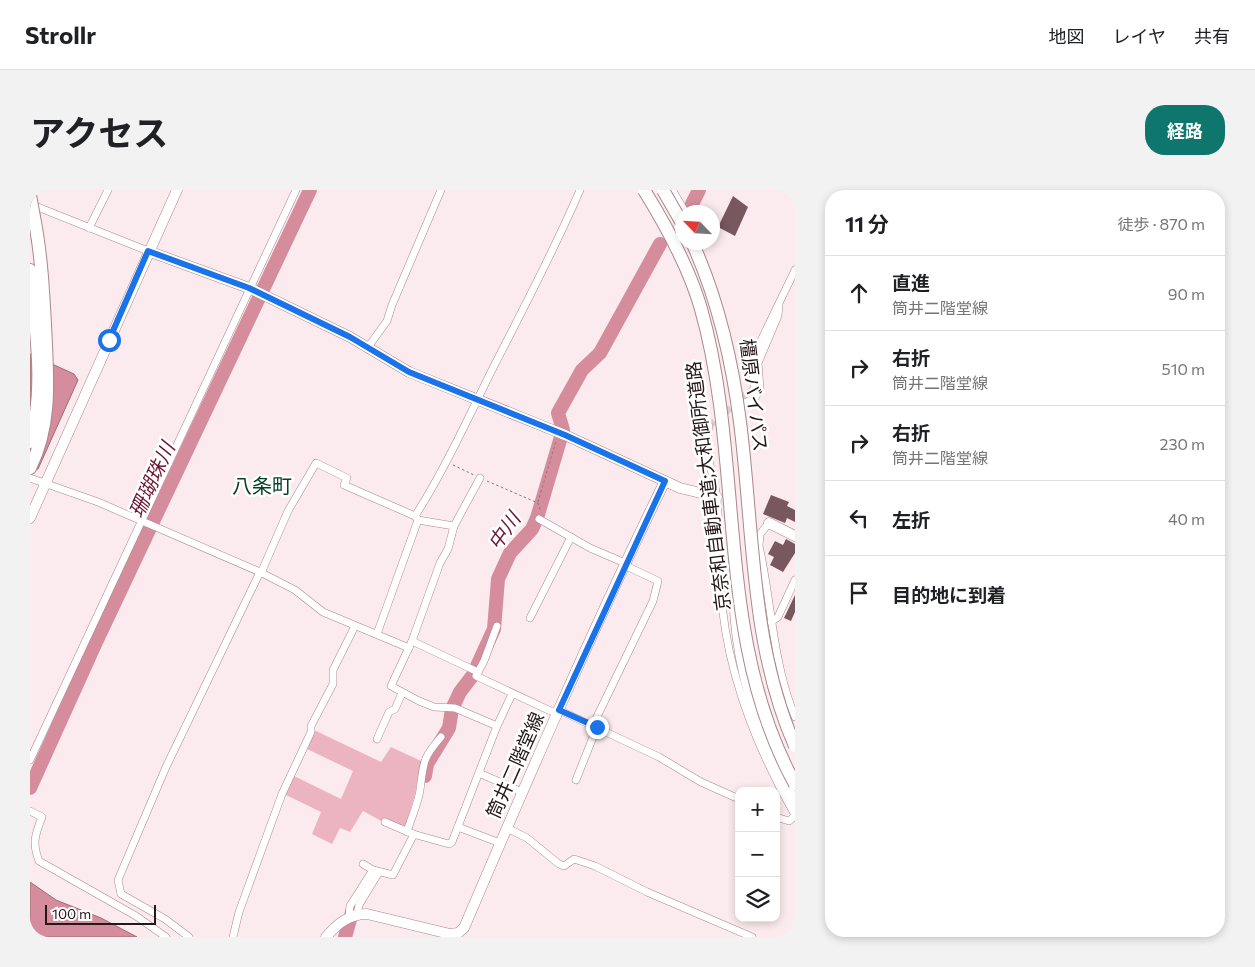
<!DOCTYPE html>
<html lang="ja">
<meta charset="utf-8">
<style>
:root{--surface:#fff;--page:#f2f2f2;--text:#202124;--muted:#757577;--line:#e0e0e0;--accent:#0f766e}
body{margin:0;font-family:Commissioner,"Noto Sans JP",sans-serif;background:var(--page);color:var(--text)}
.controls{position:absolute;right:15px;bottom:15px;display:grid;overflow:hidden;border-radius:10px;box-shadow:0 2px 8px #0003}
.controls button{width:45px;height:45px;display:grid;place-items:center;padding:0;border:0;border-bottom:1px solid var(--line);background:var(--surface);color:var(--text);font:25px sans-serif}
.compass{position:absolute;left:645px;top:15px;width:45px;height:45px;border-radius:50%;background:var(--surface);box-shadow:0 2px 8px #0003;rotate:295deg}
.scale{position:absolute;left:15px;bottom:12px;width:111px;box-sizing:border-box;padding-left:5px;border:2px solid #25171a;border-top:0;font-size:14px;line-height:18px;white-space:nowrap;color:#25171a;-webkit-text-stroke:4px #fff;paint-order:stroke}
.stop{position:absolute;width:15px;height:15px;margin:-11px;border:4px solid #1a73e8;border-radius:50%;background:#fff}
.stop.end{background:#1a73e8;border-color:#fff;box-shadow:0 1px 5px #0008}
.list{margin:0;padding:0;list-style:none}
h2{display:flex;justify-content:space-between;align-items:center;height:65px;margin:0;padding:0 20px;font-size:21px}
h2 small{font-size:16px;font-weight:400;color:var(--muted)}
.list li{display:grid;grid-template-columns:32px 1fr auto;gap:15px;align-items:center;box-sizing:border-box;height:75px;padding:0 20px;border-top:1px solid var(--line)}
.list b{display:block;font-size:19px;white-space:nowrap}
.list p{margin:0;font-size:16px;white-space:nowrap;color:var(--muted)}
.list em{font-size:16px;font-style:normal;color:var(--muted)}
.icon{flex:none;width:28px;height:28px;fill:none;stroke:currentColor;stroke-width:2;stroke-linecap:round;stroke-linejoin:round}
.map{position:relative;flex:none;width:765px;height:747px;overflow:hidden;border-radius:20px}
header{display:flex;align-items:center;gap:30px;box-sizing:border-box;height:70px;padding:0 25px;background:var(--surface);border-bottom:1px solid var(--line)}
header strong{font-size:24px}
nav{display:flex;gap:28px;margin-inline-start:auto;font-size:18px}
.intro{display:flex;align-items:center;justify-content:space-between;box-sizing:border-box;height:120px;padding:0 30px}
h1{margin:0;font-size:35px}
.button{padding:12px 22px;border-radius:20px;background:var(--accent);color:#fff;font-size:18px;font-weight:700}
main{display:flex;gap:30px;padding:0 30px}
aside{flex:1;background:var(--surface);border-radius:20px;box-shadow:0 2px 8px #0003}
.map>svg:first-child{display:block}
.grass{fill:#ecb4c0}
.water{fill:#d58d9d;stroke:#a06a76}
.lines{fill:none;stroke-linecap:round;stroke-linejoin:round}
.river{stroke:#d58d9d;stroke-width:14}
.building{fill:#79575f}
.minor-tunnel{stroke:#dbcbce;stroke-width:7;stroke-dasharray:7 3.5;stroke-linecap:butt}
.minor-casing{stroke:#ab868e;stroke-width:8}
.secondary-casing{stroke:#ab868e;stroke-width:11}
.trunk-casing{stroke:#ab868e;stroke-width:12}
.motorway-casing{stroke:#ab868e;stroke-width:14}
.path{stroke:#897a7d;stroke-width:1;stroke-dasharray:2.5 2.5;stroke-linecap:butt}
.minor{stroke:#fff;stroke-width:7}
.secondary{stroke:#fff;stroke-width:10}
.trunk{stroke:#fff;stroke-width:11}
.motorway{stroke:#fff;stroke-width:12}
.motorway-bridge-casing{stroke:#ab868e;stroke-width:14;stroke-linecap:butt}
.motorway-bridge{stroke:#fff;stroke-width:12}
.route{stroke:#1a73e8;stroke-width:6}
.labels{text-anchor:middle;stroke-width:5;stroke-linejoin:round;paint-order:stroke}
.street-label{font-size:19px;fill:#25171a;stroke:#fff}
.water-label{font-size:20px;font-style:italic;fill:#6c1735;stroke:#fff}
.neighbourhood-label{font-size:20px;fill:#044223;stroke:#fff}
</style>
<header>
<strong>Strollr</strong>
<nav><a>地図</a><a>レイヤ</a><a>共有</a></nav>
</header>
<div class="intro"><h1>アクセス</h1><a class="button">経路</a></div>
<main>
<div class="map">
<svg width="765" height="747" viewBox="0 0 765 747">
<rect width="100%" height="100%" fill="#fbebee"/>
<polygon class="grass" points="284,540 351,572 361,557 391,571 385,604 375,637 353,632 333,621 320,642 310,638 302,654 282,644 291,622 256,605 264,586 311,609 323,581 277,559"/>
<g class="water">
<polygon points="0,164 44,184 48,190 8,279 2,281 0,280"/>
<polygon points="0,692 26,710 71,728 107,747 0,747"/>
</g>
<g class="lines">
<g class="river">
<polyline points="662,14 669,0"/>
<polyline points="395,586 397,574 419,538 422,519 430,502 443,485 464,439 468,389 480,363 502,339 507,328 533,240 528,223 552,180 570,163 630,54"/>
<polyline points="0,598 66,452 280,0"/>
<polyline points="315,747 323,719 334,700"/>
</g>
</g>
<g class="building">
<polygon points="703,6 718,17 705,46 688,37"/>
<polygon points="741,305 759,312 757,316 765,320 765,332 757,328 755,333 733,324"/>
<polygon points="756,349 765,354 765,363 753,382 740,375 744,367 738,364 745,351 753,355"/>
<polygon points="765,405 765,422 761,431 754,428"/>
</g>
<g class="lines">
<polyline class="minor-tunnel" points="679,236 724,198"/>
<defs>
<g id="minor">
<polyline points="0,14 118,61"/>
<polyline points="59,38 78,0"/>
<polyline points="338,157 357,131 362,115 411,0"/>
<polyline points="724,198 723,174 726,161 765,80"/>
<polyline points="711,215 725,208 730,199 728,173 748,126 749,115"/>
<path d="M679,236C672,261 685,286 687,310C690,341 689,371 691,401C696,481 726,557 765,625"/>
<polyline points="0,288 68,312 230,382 265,400 293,422 379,458"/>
<polyline points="450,288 424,336 418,359 410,373 382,451 361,496 389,511 404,517 425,518 467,536"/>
<polyline points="509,329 560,358 595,373"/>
<polyline points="388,330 424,336"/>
<path d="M739,333L730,344L729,356C742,413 742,471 765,527"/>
<polyline points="231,383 258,321 286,273 317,288 314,295 385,326"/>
<polyline points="500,428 541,347"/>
<polyline points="741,432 748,427 765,390"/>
<polyline points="467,436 454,471 446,486 527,524"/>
<path d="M347,444L388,330L385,326C415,279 438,228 463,178C493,119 524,61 550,0"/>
<polyline points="382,451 448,482"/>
<polyline points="529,520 629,567 671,592 709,609"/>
<polyline points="563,535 623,411 628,391 594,375"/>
<polyline points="347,549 359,522 365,519 372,503"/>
<polyline points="0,570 266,0"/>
<polyline points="449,583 492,602"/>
<polyline points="546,590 567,537"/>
<path d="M0,621L12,627C5,645 2,653 9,671L106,726L136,747"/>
<polyline points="746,627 759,631 765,626"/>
<polyline points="355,632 383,644 419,654 422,652 467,536 482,504"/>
<polyline points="428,637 470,653"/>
<polyline points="477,638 497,648 529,674 534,676 544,669 565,676 617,702 722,747"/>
<path d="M377,642C381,628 388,614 390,600C394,572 392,569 411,547"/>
<polyline points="333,674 343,680 363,685 384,644"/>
<polyline points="327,724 329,715 349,682"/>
<polyline points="319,727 320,716 343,680"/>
<polyline points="159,747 135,729 91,704 88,690 136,577 230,382"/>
<polyline points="203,747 209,722 252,604 281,542 281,536 303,494 303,480 325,436"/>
</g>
<g id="secondary">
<polyline points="118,61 219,98 320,147 379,182 535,245 650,298 687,307"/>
<polyline points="0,328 147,0"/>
<polyline points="739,333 765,346"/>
<path d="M296,747C307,734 319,724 337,724L420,744L428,743L434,738C498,588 563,438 635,291"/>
</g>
<g id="trunk">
<polyline points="640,0 653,22"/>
<path d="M705,408C707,480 730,549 765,613"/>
</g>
<g id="motorway">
<path d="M0,80C5,136 16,197 0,252"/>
<path d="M0,278C23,232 17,183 15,134C13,98 11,62 4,27"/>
</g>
</defs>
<use href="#minor" class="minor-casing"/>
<use href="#secondary" class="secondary-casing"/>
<use href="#trunk" class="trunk-casing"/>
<use href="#motorway" class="motorway-casing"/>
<g class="path">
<polyline points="423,275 444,285"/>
<polyline points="457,291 508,313 511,322"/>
<polyline points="508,312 526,251"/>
</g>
<use href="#minor" class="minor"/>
<use href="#secondary" class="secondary"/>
<use href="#trunk" class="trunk"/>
<use href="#motorway" class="motorway"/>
<defs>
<g id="motorway-bridge">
<path d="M614,0C637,37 659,77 671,119C715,274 684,448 765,594"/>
<polyline points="633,0 652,33"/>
<polyline points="0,5 4,27"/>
<path d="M662,52C688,109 702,170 710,232C724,341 720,454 765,556"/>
</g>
</defs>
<use href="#motorway-bridge" class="motorway-bridge-casing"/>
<use href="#motorway-bridge" class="motorway-bridge"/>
</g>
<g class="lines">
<polyline class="route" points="79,150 118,61 219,98 320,147 379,182 535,245 635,291 529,520 567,537"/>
</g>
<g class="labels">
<g class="street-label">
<text transform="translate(724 205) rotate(83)" y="7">橿原バイパス</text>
<text transform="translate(678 296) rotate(-97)" y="7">京奈和自動車道;大和御所道路</text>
<text transform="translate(485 575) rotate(-66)" y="7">筒井二階堂線</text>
</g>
<g class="water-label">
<text transform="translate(122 290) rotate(-65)" y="7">珊瑚珠川</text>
<text transform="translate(474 341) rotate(-55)" y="7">中川</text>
</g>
<g class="neighbourhood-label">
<text x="232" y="303">八条町</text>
</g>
</g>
</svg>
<div class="controls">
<button>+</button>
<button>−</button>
<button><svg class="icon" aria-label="layers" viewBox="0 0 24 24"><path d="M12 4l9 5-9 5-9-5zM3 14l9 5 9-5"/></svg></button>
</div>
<svg class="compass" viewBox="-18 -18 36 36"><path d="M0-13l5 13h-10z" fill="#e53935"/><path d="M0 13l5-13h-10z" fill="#757577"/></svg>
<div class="scale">100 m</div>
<div class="stop" style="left:79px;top:150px"></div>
<div class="stop end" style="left:567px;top:537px"></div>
</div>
<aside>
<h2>11 分<small>徒歩 · 870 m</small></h2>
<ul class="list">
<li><svg class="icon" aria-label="ahead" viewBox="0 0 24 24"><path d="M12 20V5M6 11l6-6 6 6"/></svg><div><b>直進</b><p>筒井二階堂線</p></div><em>90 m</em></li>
<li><svg class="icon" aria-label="right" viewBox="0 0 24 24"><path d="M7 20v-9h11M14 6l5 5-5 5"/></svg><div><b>右折</b><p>筒井二階堂線</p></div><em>510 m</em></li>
<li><svg class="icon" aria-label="right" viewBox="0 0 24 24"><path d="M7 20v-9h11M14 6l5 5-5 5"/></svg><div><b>右折</b><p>筒井二階堂線</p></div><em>230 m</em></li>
<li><svg class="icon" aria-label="left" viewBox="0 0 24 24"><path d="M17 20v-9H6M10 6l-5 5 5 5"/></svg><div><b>左折</b></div><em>40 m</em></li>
<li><svg class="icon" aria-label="arrive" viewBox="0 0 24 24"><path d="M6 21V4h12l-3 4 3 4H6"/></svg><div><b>目的地に到着</b></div></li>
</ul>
</aside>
</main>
